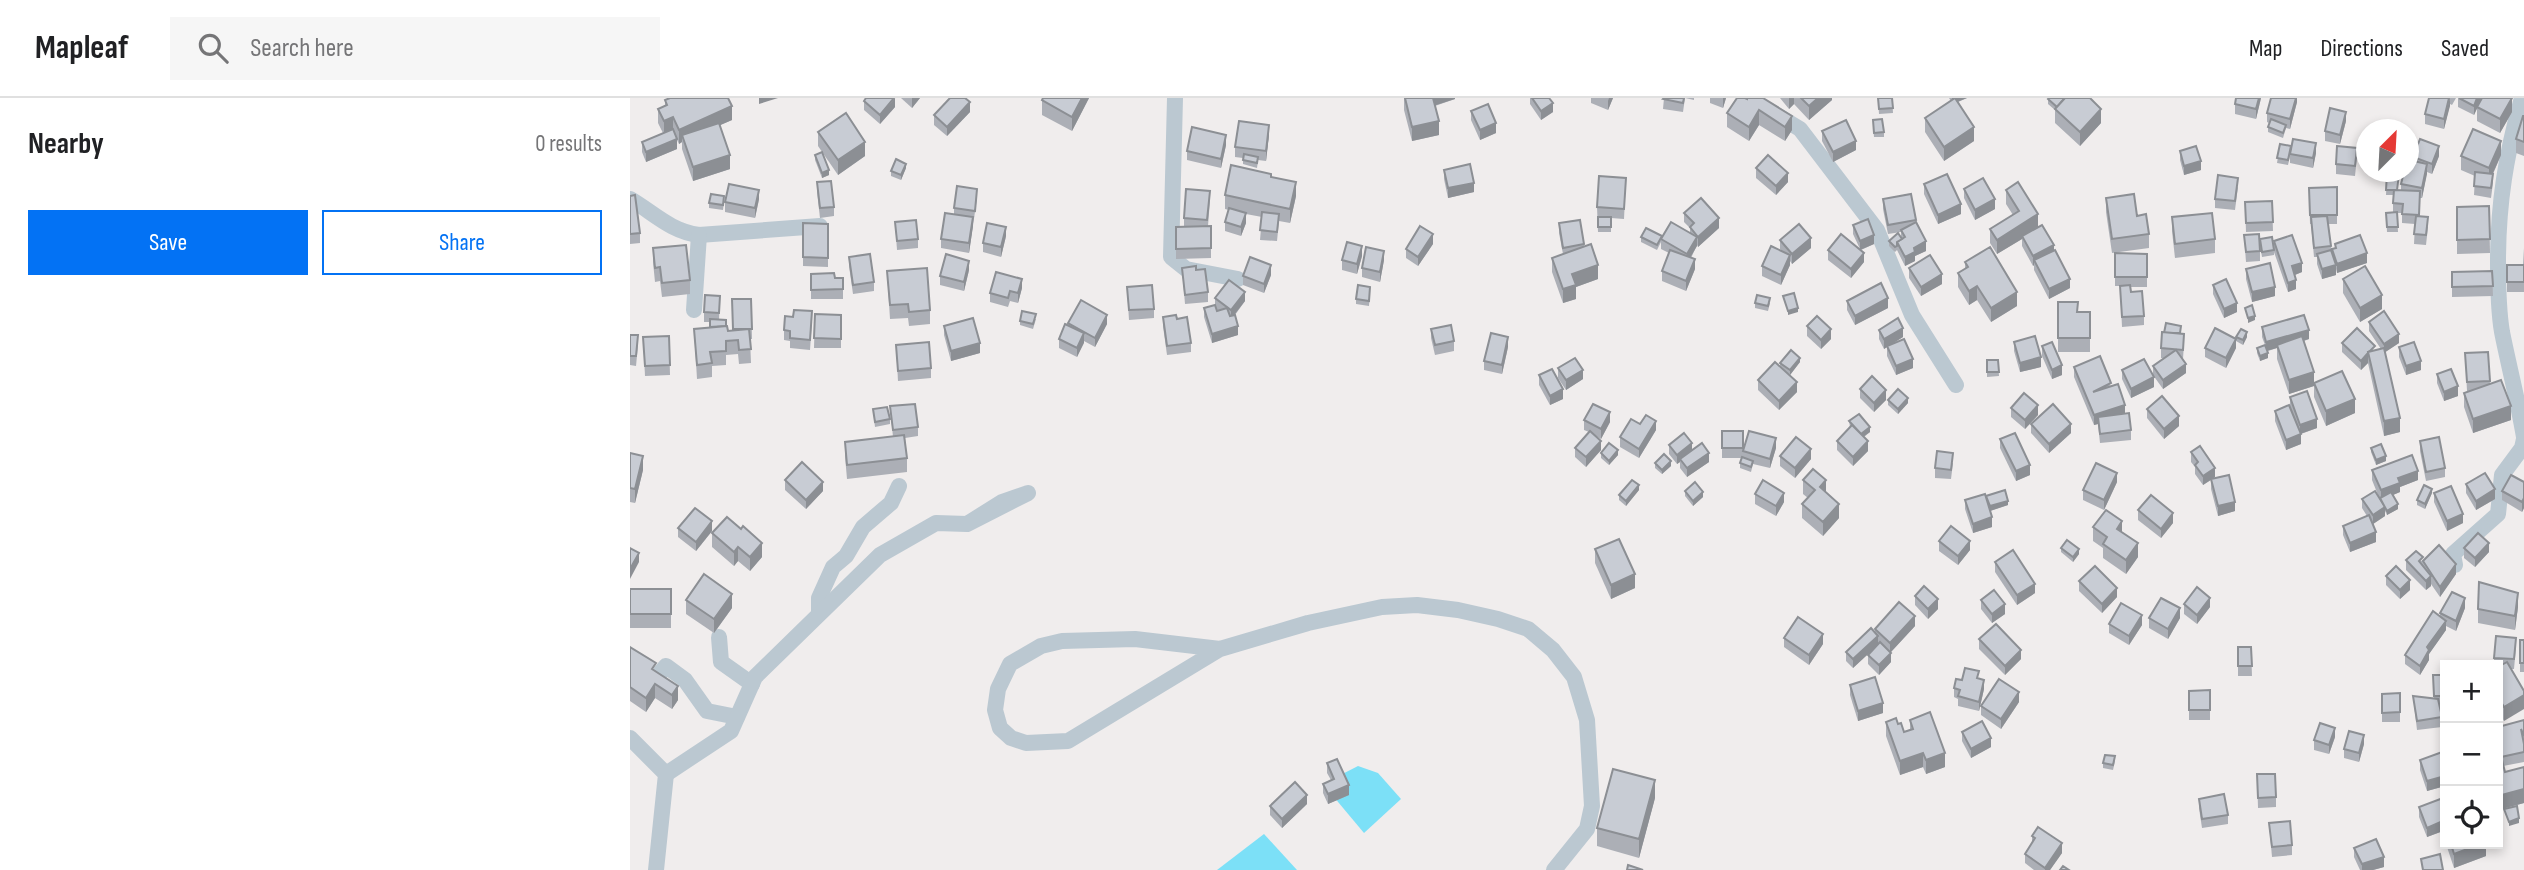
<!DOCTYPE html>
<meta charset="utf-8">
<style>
:root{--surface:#fff;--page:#f6f6f6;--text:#202124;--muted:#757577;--line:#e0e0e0;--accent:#0372f4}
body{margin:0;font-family:"Sofia Sans Condensed",sans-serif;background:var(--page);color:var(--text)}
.controls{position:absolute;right:21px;bottom:21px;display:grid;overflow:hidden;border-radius:0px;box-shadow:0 4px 10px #0003}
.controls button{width:63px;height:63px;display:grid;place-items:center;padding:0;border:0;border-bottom:2px solid var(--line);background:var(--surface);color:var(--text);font:35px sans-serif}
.compass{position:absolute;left:1726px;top:21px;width:63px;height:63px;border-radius:50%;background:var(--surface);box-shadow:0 4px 10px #0003;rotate:24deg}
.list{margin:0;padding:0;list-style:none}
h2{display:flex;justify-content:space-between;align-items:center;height:91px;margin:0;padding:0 28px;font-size:30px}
h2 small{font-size:23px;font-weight:400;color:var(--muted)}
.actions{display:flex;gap:14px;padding:21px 28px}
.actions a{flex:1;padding:16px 0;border:2px solid var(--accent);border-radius:0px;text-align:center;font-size:24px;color:var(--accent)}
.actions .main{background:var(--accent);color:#fff}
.icon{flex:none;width:38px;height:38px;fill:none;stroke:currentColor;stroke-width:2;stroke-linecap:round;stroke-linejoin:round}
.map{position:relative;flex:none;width:1894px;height:772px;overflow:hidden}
header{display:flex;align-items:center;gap:42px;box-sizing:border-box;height:98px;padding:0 35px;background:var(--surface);border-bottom:2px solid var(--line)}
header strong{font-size:33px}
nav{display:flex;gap:38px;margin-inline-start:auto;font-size:24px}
.search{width:490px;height:63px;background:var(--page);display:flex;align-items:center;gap:18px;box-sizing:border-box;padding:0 24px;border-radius:0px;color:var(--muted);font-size:26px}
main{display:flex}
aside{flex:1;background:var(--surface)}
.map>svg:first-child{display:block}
.water{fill:#7ce0f7}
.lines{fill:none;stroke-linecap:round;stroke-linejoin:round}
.minor{stroke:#bbc8d1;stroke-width:16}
.wall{fill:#acafb6}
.shaded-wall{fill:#8c8f94}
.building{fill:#c8ccd4;stroke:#8c8f94;stroke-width:2}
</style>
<header>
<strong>Mapleaf</strong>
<div class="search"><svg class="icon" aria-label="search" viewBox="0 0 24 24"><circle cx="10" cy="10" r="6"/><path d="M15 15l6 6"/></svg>Search here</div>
<nav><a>Map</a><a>Directions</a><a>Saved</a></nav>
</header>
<main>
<aside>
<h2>Nearby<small>0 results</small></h2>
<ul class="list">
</ul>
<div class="actions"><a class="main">Save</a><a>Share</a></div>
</aside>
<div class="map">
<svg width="1894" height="772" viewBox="0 0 1894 772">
<rect width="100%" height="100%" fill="#f0eded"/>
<g class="water">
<polygon points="728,668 748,675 771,701 734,735 693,686"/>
<polygon points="634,736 667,772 587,772"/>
</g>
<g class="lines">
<g class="minor">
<polyline points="545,0 541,159 556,171 608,181"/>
<polyline points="1118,0 1170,31 1247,132 1282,217 1326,287"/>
<path d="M1892,0C1876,56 1868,105 1868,164C1868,187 1868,211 1872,234C1879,269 1888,303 1894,339"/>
<path d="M0,101C24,115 40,133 69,137L190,128"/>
<polyline points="64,212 69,137"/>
<polyline points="1825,467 1823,456 1868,416 1872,377 1892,350 1894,341"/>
<polyline points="189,514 189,500 203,469 216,458 233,429 261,405 269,388"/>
<polyline points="89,539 91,564 122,586"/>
<polyline points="590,551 505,541 432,543 411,548 380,566 368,591 365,612 370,630 381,640 396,645 438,643 590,551 678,525 752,509 787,507 828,512 868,521 898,531 923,552 944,579 957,622 962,708 957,731 924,772"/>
<polyline points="30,575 36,568 55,582 77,613 107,619"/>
<polyline points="0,640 36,676 26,772"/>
<polyline points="36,676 101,633 125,579 250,457 306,425 337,426 372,404 398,395 337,426"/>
</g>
</g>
<g class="wall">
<polygon points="271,0 290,0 282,10"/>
<polygon points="413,0 459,0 442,33 412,17 412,2"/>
<polygon points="774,0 825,0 825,1 805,8 809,37 782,43 774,12"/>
<polygon points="900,0 919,0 923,14 911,22 900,6"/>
<polygon points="961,0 983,0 978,12 961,5"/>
<polygon points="1034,0 1064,0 1064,2 1055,0 1053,14 1033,11"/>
<polygon points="1080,0 1096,0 1093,10 1080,5"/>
<polygon points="1107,0 1162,32 1155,43 1129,27 1119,43 1097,29 1097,15"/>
<polygon points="1150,0 1202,0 1202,2 1179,22 1164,6 1159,11"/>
<polygon points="1248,0 1262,0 1263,15 1249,16"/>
<polygon points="1319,0 1337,0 1328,4 1344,43 1314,63 1295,34 1295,20 1321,3"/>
<polygon points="1631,0 1626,21 1605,16 1605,6"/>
<polygon points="1667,0 1667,4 1660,31 1656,30 1653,40 1638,34 1638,29 1639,25 1637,24 1637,15"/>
<polygon points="1799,0 1826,0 1822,7 1820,6 1814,31 1795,26 1795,16"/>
<polygon points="1828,0 1882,14 1870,35 1847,23 1847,10 1844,17 1828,9"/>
<polygon points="1418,1 1471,25 1450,48 1425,25 1425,12 1418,6"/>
<polygon points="35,2 102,22 90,27 100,71 63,83 52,51 52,44 49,46 47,42 47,51 16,64 12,54 12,44 33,35 28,25 28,11 35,8"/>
<polygon points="234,3 265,9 250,26 234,12"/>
<polygon points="841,13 866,35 850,42 841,22"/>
<polygon points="340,14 317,38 304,27 304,17"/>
<polygon points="1894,18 1894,58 1886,55 1886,41"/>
<polygon points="1716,23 1710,46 1695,43 1695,33"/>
<polygon points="1243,27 1254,34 1254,39 1244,39"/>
<polygon points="1192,33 1226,52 1203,64 1192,43"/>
<polygon points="188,34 235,58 208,77 188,48"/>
<polygon points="639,37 636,63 628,62 627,70 613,66 613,60 605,59 605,49"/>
<polygon points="1650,46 1686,55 1683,70 1660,65 1660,58 1658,67 1647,65"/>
<polygon points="596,47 591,70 557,62 557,53"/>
<polygon points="1550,53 1571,72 1554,77 1550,62"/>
<polygon points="185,57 199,77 192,80 185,62"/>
<polygon points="1871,57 1863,76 1863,85 1861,100 1844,97 1845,78 1831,72 1831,58"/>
<polygon points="1809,58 1802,76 1797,74 1792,100 1790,100 1789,118 1798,129 1796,147 1784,146 1785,126 1772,125 1772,115 1767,115 1768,134 1757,134 1756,115 1763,115 1763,97 1756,97 1757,75 1768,92 1771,92 1771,86 1783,63 1783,59"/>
<polygon points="1727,59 1725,78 1706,76 1706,66"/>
<polygon points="276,70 271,82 261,78 261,73"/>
<polygon points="1126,70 1158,84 1146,97 1126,80"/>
<polygon points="814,72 844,94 818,100 814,81"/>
<polygon points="641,79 666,98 660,125 649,123 647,143 630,142 632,119 616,116 616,125 611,138 595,133 595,124 599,112 595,111 595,97"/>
<polygon points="996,80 994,121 981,120 981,134 968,134 967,109"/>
<polygon points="187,84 204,109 204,118 190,120 187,94"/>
<polygon points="1294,86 1331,116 1308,126 1294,96"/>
<polygon points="1608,89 1605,112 1585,110 1585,101"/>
<polygon points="1707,89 1707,126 1698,126 1702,155 1702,151 1705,150 1705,146 1737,165 1707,175 1706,171 1706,177 1692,181 1687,166 1687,159 1684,159 1681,126 1680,126 1679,90"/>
<polygon points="1334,91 1365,111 1345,122 1334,100"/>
<polygon points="1376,92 1408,129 1424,152 1440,190 1419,201 1404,172 1404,167 1403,168 1392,148 1392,141 1367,156 1360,145 1360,131 1383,117 1376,106"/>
<polygon points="0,98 10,135 10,145 0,146"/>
<polygon points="347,100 339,155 311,150 311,141 324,116 324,110"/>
<polygon points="1476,100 1507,118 1519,136 1519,150 1482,155 1476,114"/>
<polygon points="129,101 125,120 95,114 95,104"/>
<polygon points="1253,101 1286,122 1286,125 1296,153 1285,158 1285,163 1275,168 1267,152 1265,154 1259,148 1259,143 1271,139 1271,134 1258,136 1253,111"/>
<polygon points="580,102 578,128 581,128 581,160 546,161 546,129 554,129 554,120"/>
<polygon points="94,103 93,112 79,110 79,105"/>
<polygon points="1642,103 1643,133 1616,134 1615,104"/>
<polygon points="1859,108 1860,155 1827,156 1827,109"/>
<polygon points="1054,115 1089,130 1068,149 1067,147 1061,160 1065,171 1056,193 1032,183 1032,173 1039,155 1031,151 1031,144 1027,152 1011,144 1011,139 1032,140 1060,135 1060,130 1054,124"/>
<polygon points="1542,119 1585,141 1585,155 1545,160 1542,133"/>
<polygon points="265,124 288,141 288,150 267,152"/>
<polygon points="173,125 198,126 198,169 173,168"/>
<polygon points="929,125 954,146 954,149 968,181 946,189 946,201 933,205 922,174 922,160 933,156 929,135"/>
<polygon points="1223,127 1244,146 1231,152 1234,164 1221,180 1198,162 1198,152 1230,151 1223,136"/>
<polygon points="1614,137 1630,153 1630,163 1616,164"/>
<polygon points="376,138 371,159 353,154 353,145"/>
<polygon points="1150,142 1181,150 1162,166 1160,163 1160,167 1151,187 1132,178 1132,168 1152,153 1150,151"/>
<polygon points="1644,143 1672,174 1665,177 1666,191 1658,194 1644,154 1644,157 1632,159 1630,146 1644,149"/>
<polygon points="803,146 788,168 776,160 776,151"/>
<polygon points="23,150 60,182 60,196 32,199 30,183 25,184 23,164"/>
<polygon points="1894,150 1894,194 1877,194 1877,167 1893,167"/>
<polygon points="1485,155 1517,156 1517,189 1500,189 1501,194 1514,218 1514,227 1492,229 1490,188 1485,188"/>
<polygon points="732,158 727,176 712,172 712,162"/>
<polygon points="219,159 244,184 244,193 223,196 219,168"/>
<polygon points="754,162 750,184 732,179 732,170"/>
<polygon points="1335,164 1387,208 1361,224 1347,202 1339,207 1328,189 1328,175 1335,171"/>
<polygon points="552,170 578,194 578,204 555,206"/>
<polygon points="1279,170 1312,186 1291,198 1279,180"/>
<polygon points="1616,171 1645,198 1622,204 1616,181"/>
<polygon points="339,172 334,193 310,187 310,178"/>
<polygon points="257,173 300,212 300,226 279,228 278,220 260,221"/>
<polygon points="1862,173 1863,198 1822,199 1822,174"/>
<polygon points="181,176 205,180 213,180 213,201 181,201"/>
<polygon points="641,177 634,195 613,187 613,178"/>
<polygon points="1713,181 1752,211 1730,224 1713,195"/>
<polygon points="1583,187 1607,214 1594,220 1583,196"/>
<polygon points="497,189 524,211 524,220 499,222"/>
<polygon points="392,190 388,205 380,203 378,209 360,204 360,195"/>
<polygon points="740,193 739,208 726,206 726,201"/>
<polygon points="90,198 89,222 96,228 98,233 103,232 121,201 122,241 120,241 121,265 109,266 108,256 96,257 96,267 82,268 82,279 67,281 64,231 80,229 80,224 74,224 74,214"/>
<polygon points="585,200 615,203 605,217 608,237 582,245 574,219 574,210 585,207"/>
<polygon points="1217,203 1258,210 1225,227 1217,212"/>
<polygon points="1428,204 1447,214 1460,214 1460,254 1428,254"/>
<polygon points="1125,205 1140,205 1138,213 1125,210"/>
<polygon points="185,216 211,217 211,250 184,250"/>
<polygon points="533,219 547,221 561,245 561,254 537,257 533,228"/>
<polygon points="406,221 403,231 390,227 390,223"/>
<polygon points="182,223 180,252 160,250 160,243 154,242 154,232"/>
<polygon points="1739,224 1769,245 1755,254 1770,334 1754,338 1738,265 1731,272 1712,254 1712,245 1745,252 1751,251 1739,233"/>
<polygon points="438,225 477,226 465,249 454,243 447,259 429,250 429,241 438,228"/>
<polygon points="314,228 350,255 321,263 314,237"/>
<polygon points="1177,228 1201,241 1191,251 1177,238"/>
<polygon points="1632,229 1679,241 1674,243 1684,285 1725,315 1696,328 1684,299 1684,288 1659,296 1647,261 1647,250 1638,253 1638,260 1630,263 1627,255 1627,250 1635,247 1632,239"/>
<polygon points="801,231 824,243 824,253 805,257 801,240"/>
<polygon points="1249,232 1273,239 1260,247 1283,270 1266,277 1257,258 1257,249 1254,251 1249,241"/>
<polygon points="1551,235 1554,245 1553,261 1556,275 1533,291 1523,277 1523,268 1534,260 1531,260 1531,250"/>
<polygon points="0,237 8,247 6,268 0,267"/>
<polygon points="39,238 40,277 15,278 13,239"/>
<polygon points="1606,239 1617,239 1613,247 1606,243"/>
<polygon points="1384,244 1411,269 1390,274 1384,253"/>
<polygon points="266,247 301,270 301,280 268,283"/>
<polygon points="1412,248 1432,277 1422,281 1412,258"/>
<polygon points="878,249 872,276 854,272 854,263"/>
<polygon points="1769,249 1791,272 1776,277 1769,259"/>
<polygon points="1575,250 1606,250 1596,270 1575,259"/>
<polygon points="1858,254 1860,286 1881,322 1843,335 1834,309 1834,295 1838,293 1837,293 1835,255"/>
<polygon points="1357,262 1368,262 1369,278 1357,279"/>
<polygon points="1170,264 1160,277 1153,272 1167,294 1149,312 1128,292 1128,282 1150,269 1150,265"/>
<polygon points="1444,269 1481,288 1495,315 1501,332 1501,342 1470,345 1468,326 1464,327 1444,279"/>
<polygon points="928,270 953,281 936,292 928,280"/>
<polygon points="1492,272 1524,289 1501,300 1492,281"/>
<polygon points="1807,276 1828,298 1814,303 1807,285"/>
<polygon points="909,277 933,301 920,307 909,287"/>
<polygon points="1230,291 1256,302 1244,314 1230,300"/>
<polygon points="1660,299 1687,330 1671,336 1671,346 1656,352 1645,323 1645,313 1660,309"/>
<polygon points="1258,302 1278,305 1268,316 1258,307"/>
<polygon points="260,308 288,329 288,338 275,340 277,360 277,374 217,381 215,358 215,344 263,339"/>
<polygon points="1381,310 1408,317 1395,331 1381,319"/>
<polygon points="243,311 260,321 260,326 245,329"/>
<polygon points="1517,311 1549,328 1534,341 1517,320"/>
<polygon points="954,322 980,324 971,341 964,337 971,352 956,369 945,359 945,350 959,334 954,332"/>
<polygon points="1219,323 1240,334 1234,339 1238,353 1223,368 1207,352 1207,343 1220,329"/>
<polygon points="1010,326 1026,332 1009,360 990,349 990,339"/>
<polygon points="1401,326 1441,335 1419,355 1401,335"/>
<polygon points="1092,333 1113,333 1113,359 1113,353 1146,350 1140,370 1123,366 1121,374 1110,370 1110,365 1112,360 1092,360"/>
<polygon points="1370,341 1400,377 1386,383 1370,350"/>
<polygon points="1790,343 1815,370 1815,379 1796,383 1790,353"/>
<polygon points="1039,347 1062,352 1079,364 1057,379 1050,370 1050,364 1047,366 1039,356"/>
<polygon points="1741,350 1756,363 1746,367 1741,354"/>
<polygon points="1561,354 1585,379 1582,381 1605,413 1588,418 1581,391 1581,382 1573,387 1565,376 1565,369 1561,364"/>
<polygon points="0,355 13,372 5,405 0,404"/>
<polygon points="971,355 988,357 979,367 971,360"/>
<polygon points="1150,358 1181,361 1165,380 1150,368"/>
<polygon points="1025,365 1041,368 1032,376 1025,370"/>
<polygon points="1323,365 1321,381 1305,380 1305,370"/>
<polygon points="1742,372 1788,382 1770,389 1770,394 1763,397 1768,411 1757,417 1755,413 1755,418 1743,426 1746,444 1720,454 1713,437 1713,428 1737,418 1732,410 1732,401 1750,402 1742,382"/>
<polygon points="155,382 193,393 176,411 155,392"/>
<polygon points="1173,382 1196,395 1209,420 1193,438 1172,420 1172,406 1178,400 1173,396"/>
<polygon points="1487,384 1474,412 1453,402 1453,392"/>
<polygon points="1894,384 1894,410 1892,414 1872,402 1872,393"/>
<polygon points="1836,386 1865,401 1846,412 1836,395"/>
<polygon points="1009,392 996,408 989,402 989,397"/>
<polygon points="1055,393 1073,399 1063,408 1055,398"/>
<polygon points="1802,395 1795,411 1787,407 1787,402"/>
<polygon points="1804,395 1833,425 1817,433 1804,404"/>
<polygon points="1125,396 1154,404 1146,418 1125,406"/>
<polygon points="1356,401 1378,407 1360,413 1362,429 1343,435 1335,411 1335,402"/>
<polygon points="1508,412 1543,425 1531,440 1508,422"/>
<polygon points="1463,429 1492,435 1508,459 1496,476 1473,460 1473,450 1463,443"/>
<polygon points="48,430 82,433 66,453 48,439"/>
<polygon points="82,435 132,459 120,473 108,463 104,468 82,449"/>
<polygon points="1309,443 1340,452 1328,467 1309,453"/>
<polygon points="1431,450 1449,456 1443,464 1431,454"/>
<polygon points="1834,450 1859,454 1845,469 1834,460"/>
<polygon points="965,451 1005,490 981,501 965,465"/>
<polygon points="1776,462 1793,463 1826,476 1810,499 1801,486 1801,488 1796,492 1776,472"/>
<polygon points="1365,464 1405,495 1387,507 1365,474"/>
<polygon points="1756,478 1780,492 1770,501 1756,487"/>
<polygon points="1449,483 1487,499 1472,515 1449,493"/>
<rect x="0" y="491" width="41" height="39"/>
<polygon points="1285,498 1308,511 1298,521 1285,507"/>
<polygon points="56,502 102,510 84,535 56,516"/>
<polygon points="1351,502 1375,516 1362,525 1351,511"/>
<polygon points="1554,506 1580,509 1567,526 1554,516"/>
<polygon points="1888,509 1885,532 1848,525 1848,511"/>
<polygon points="1835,510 1826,533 1816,528 1816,532 1799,556 1799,562 1790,577 1775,566 1775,557 1810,519 1810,515"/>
<polygon points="1519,520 1550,520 1538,541 1519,530"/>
<polygon points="1479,526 1512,527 1499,547 1479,535"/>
<polygon points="1285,528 1261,554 1261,564 1249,577 1238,566 1238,557 1242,552 1223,570 1216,563 1216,554 1245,535 1245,531"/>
<polygon points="1154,540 1193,546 1179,567 1154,549"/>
<polygon points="1349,541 1391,561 1375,577 1349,551"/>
<rect x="1890" y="542" width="4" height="32"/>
<polygon points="0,549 48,602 42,611 25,600 16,614 0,603"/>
<polygon points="1608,549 1621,549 1622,578 1608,578"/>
<polygon points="1886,549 1884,571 1881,571 1874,623 1868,613 1868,567 1864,567 1864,560"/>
<polygon points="1803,577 1815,577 1815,608 1809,607 1812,619 1812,629 1787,632 1783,598 1804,601"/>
<polygon points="1349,580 1354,591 1349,613 1328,608 1328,601 1324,599 1324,590 1332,582"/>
<polygon points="1220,587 1253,615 1228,623 1220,597"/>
<polygon points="1580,592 1580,622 1559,622 1559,593"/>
<polygon points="1752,596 1770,614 1770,624 1752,624"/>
<polygon points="1389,604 1371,631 1351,617 1351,608"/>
<polygon points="1280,622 1315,669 1296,676 1293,669 1270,677 1256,638 1256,624 1268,626 1274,634 1280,632"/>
<polygon points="1894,622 1894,664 1873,668 1875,674 1894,669 1894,705 1868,712 1868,659 1870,659 1868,650 1868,629"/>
<polygon points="1332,634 1361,649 1341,660 1332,643"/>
<polygon points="1705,639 1699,656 1684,652 1684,642"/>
<polygon points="1734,646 1729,664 1714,660 1714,651"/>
<polygon points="1815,653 1815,688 1797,693 1790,672 1790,662"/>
<polygon points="1485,663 1483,672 1473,670 1473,665"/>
<polygon points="697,665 719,697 698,706 693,695 693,686 701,682 697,675"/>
<polygon points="1627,676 1646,699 1646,709 1628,710"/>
<polygon points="1025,700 1009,760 967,748 967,730"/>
<polygon points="1569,701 1598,717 1598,726 1572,730 1569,710"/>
<polygon points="1815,703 1815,743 1813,733 1797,739 1789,719 1789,709"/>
<polygon points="677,706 652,730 640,717 640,708"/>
<polygon points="1639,725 1662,747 1662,757 1642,759"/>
<polygon points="1402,738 1432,755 1420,772 1404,772 1395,765 1395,756 1402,746"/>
<polygon points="1816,746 1856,746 1856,758 1824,770"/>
<polygon points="1724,750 1754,769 1743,772 1730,772 1724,759"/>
</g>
<g class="shaded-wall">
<polygon points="129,0 148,0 129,6"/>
<polygon points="265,0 265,9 250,26 250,17"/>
<polygon points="282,0 290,0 282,10"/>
<polygon points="452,0 459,0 442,33 442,19"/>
<polygon points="803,0 825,0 825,1 803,8"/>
<polygon points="979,0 983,0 978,12 978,3"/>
<polygon points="1093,0 1096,0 1093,10"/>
<polygon points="1159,0 1164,0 1164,6 1159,11"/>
<polygon points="1188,0 1202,0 1202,2 1179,22 1179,8"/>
<polygon points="1322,0 1337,0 1322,6"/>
<polygon points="1629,0 1631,0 1626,21 1626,11"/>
<polygon points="1666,0 1667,0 1667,4 1660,31 1660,21"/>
<polygon points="1820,0 1820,8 1814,31 1814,21"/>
<polygon points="1847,0 1852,0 1844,17 1844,8"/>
<polygon points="1882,0 1882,14 1870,35 1870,21"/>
<polygon points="340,4 340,14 317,38 317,29"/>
<polygon points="923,5 923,14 911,22 911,13"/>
<polygon points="102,8 102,22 54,43 52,37 52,44 49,46 49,32"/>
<polygon points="1471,11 1471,25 1450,48 1450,34"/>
<polygon points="1129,12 1129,27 1119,43 1119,29"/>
<polygon points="1716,14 1716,23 1710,46 1710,37"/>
<polygon points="1162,18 1162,32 1155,43 1155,29"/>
<polygon points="43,19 43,33 34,37 34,23"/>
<polygon points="809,23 809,37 782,43 782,29"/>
<polygon points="866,25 866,35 850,42 850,32"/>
<polygon points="639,27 639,37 636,63 636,53"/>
<polygon points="1344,29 1344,43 1314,63 1314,49"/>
<polygon points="596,37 596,47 591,70 591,61"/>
<polygon points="47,41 47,51 16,64 16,54"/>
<polygon points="1226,43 1226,52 1203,64 1203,54"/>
<polygon points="1871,43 1871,57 1859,84 1859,70"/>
<polygon points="235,44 235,58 208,77 208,62"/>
<polygon points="1686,45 1686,55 1683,70 1683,60"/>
<polygon points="1809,48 1809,58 1802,76 1802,66"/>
<polygon points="100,57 100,71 63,83 63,69"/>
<polygon points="1571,63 1571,72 1554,77 1554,68"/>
<polygon points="276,66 276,70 271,82 271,77"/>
<polygon points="1797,66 1797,76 1792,100 1792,90"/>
<polygon points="199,72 199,77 192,80 192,75"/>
<polygon points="1158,75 1158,84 1146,97 1146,88"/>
<polygon points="666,84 666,98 660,125 660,111"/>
<polygon points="844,85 844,94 818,100 818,90"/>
<polygon points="129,92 129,101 125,120 125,110"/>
<polygon points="1365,101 1365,111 1345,122 1345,112"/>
<polygon points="1331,106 1331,116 1308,126 1308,117"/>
<polygon points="616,115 616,125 611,138 611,129"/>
<polygon points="1408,116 1408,130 1392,138 1392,141 1367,156 1367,142"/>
<polygon points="343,119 343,128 339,155 339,145"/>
<polygon points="1089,120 1089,130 1068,149 1068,139"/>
<polygon points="376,129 376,138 371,159 371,149"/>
<polygon points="803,136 803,146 788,168 788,159"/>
<polygon points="1244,137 1244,146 1230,152 1230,143"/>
<polygon points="1067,139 1067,148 1057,165 1057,156"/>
<polygon points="1181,140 1181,150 1162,166 1162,156"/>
<polygon points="1296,143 1296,153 1285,158 1285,163 1275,168 1275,159 1284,150"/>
<polygon points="1424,147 1424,156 1404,162 1404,167 1403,168 1403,158"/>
<polygon points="732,148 732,158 727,176 727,166"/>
<polygon points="754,153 754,162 750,184 750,174"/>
<polygon points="1234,155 1234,164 1221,180 1221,171"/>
<polygon points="1737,155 1737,165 1707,175 1707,166"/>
<polygon points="1160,157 1160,167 1151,187 1151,177"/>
<polygon points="1065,161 1065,171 1056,193 1056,183"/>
<polygon points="339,163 339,172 334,193 334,184"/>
<polygon points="1672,165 1672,174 1662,178 1662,168"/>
<polygon points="641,167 641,177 634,195 634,186"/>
<polygon points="968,167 968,181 946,189 946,201 933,205 933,191 942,176"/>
<polygon points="1706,167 1706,177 1692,181 1692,171"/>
<polygon points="1312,176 1312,186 1291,198 1291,189"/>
<polygon points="392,181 392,190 388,205 388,195"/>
<polygon points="1440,181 1440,190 1419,201 1419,191"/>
<polygon points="1666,182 1666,191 1658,194 1658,185"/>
<polygon points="1347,188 1347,202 1339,207 1339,193"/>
<polygon points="1645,189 1645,198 1622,204 1622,194"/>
<polygon points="615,194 615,203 601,221 601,212"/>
<polygon points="1387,194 1387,208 1361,224 1361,210"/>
<polygon points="1752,197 1752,211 1730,224 1730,210"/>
<polygon points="1258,200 1258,210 1225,227 1225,218"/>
<polygon points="1607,205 1607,214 1594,220 1594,211"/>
<polygon points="1168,210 1168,214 1158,217 1158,213"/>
<polygon points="477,217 477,226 465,249 465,240"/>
<polygon points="1625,218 1625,222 1618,225 1618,220"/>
<polygon points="608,228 608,237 582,245 582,236"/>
<polygon points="1273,230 1273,239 1254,251 1254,241"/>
<polygon points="1201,231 1201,241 1191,251 1191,242"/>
<polygon points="1679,232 1679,241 1648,250 1647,247 1647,250 1636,253 1636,244"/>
<polygon points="1617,234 1617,239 1613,247 1613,242"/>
<polygon points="454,235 454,245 447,259 447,250"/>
<polygon points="1769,236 1769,245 1754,255 1754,246"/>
<polygon points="878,239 878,249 872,276 872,267"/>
<polygon points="1606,241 1606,250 1596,270 1596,260"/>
<polygon points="350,245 350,255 321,263 321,253"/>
<polygon points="1638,255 1638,260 1630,263 1630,258"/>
<polygon points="1738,256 1738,265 1731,272 1731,263"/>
<polygon points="1411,259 1411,269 1390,274 1390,265"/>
<polygon points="1170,260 1170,264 1160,277 1160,272"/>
<polygon points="1283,261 1283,270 1266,277 1266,268"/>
<polygon points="1791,263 1791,272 1776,277 1776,268"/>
<polygon points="1556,266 1556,275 1533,291 1533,282"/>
<polygon points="1432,267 1432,277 1422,281 1422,272"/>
<polygon points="953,272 953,281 936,292 936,282"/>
<polygon points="1684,274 1684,288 1659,296 1659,282"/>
<polygon points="1524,279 1524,289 1501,300 1501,291"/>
<polygon points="1167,284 1167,294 1149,312 1149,303"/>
<polygon points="1828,288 1828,298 1814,303 1814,294"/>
<polygon points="933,291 933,301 920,307 920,298"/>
<polygon points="1256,292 1256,302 1244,314 1244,305"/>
<polygon points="1278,300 1278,305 1268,316 1268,311"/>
<polygon points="1725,301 1725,315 1696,328 1696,313"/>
<polygon points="1408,307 1408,317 1395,331 1395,322"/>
<polygon points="1495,307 1495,316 1468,319 1468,326 1464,327 1464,317"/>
<polygon points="1881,308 1881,322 1843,335 1843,321"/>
<polygon points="980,314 980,324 971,341 971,331"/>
<polygon points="1549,318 1549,328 1534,341 1534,331"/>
<polygon points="1770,320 1770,334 1754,338 1754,323"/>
<polygon points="1687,321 1687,330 1670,336 1670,327"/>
<polygon points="1026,323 1026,332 1009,360 1009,351"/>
<polygon points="1441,326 1441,335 1419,355 1419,346"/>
<polygon points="1240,329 1240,334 1230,341 1230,337"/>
<polygon points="1671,336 1671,346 1656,352 1656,342"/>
<polygon points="1146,340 1146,350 1140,370 1140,361"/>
<polygon points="971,343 971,352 956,369 956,359"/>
<polygon points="1238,343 1238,353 1223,368 1223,359"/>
<polygon points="1062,345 1062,354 1050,361 1050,364 1047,366 1047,357"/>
<polygon points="1181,351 1181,361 1165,380 1165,370"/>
<polygon points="988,352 988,357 979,367 979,363"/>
<polygon points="1079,355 1079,364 1057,379 1057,370"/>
<polygon points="13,358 13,372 5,405 5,391"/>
<polygon points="1756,358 1756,363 1746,367 1746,362"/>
<polygon points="1041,363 1041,368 1032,376 1032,372"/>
<polygon points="1400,367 1400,377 1386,383 1386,373"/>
<polygon points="1585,370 1585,379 1573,387 1573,378"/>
<polygon points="1788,373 1788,382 1770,389 1770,394 1751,402 1751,392 1768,380"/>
<polygon points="1487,375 1487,384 1474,412 1474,402"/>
<polygon points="1196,382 1196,396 1190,389"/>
<polygon points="193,384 193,393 176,411 176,402"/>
<polygon points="1009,387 1009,392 996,408 996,403"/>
<polygon points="1802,391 1802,395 1795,411 1795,406"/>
<polygon points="1865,391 1865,401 1846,412 1846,403"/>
<polygon points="1073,394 1073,399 1063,408 1063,403"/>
<polygon points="1154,395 1154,404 1146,418 1146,408"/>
<polygon points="1894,400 1894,410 1892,414 1892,404"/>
<polygon points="1378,403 1378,407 1360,413 1360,408"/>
<polygon points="1605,404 1605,413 1588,418 1588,408"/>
<polygon points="1209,406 1209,420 1193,438 1193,424"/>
<polygon points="1768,406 1768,411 1757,417 1757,413"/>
<polygon points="1755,409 1755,418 1743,426 1743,417"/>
<polygon points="1543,415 1543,425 1531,440 1531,431"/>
<polygon points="1833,416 1833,425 1817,433 1817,423"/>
<polygon points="1362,419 1362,429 1343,435 1343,426"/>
<polygon points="82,423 82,433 66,453 66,444"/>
<polygon points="1492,423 1492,437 1487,431"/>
<polygon points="1746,434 1746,444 1720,454 1720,445"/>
<polygon points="1340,443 1340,452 1328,467 1328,458"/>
<polygon points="132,445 132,459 120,473 120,459"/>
<polygon points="1508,445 1508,459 1496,476 1496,462"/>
<polygon points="1859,445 1859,454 1845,469 1845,460"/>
<polygon points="108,449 108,463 104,468 104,454"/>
<polygon points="1449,451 1449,456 1443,464 1443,459"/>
<polygon points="9,455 9,464 0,481 0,471"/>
<polygon points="1826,466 1826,476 1810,499 1810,489"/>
<polygon points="1005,476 1005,490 981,501 981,487"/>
<polygon points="1801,478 1801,488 1796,492 1796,483"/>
<polygon points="1780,482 1780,492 1770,501 1770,492"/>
<polygon points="1405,486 1405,495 1387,507 1387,497"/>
<polygon points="1487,490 1487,499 1472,515 1472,506"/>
<polygon points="1888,495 1888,509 1885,532 1885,518"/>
<polygon points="102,496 102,510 84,535 84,521"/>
<polygon points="1580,500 1580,509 1567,526 1567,517"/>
<polygon points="1835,500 1835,510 1826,533 1826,523"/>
<polygon points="1308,501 1308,511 1298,521 1298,511"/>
<polygon points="1375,506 1375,516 1362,525 1362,516"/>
<polygon points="1550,510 1550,520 1538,541 1538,531"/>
<polygon points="1512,517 1512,527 1499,547 1499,538"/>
<polygon points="1285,518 1285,528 1260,555 1260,545"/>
<polygon points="1816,523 1816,532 1799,556 1799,562 1790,577 1790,568 1797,549"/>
<polygon points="1193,536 1193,546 1179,567 1179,557"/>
<polygon points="1248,538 1248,547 1223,570 1223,561"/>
<polygon points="1391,552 1391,561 1375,577 1375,568"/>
<polygon points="1261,555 1261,564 1249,577 1249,567"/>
<polygon points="1354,582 1354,591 1349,613 1349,604"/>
<polygon points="25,586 25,600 16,614 16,600"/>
<polygon points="48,588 48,602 42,611 42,597"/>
<polygon points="1389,594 1389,604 1371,631 1371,621"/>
<polygon points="1894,597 1894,611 1874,623 1874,609"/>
<polygon points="1253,605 1253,615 1228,623 1228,613"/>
<polygon points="1705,630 1705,639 1699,656 1699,647"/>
<polygon points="1734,637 1734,646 1729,664 1729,655"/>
<polygon points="1361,640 1361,649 1341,660 1341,651"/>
<polygon points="1293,655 1293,669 1270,677 1270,663"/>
<polygon points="1315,655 1315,669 1296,676 1296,662"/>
<polygon points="1815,678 1815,688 1797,693 1797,683"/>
<polygon points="1025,682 1025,700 1009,760 1009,741"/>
<polygon points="719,687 719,697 698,706 698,696"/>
<polygon points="1894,691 1894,705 1868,712 1868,698"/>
<polygon points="677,697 677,706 652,730 652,721"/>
<polygon points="1889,720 1889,725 1879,728 1879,724"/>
<polygon points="1813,724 1813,733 1797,739 1797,730"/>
<polygon points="1432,745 1432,755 1420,772 1415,772 1415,770"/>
<polygon points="1851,746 1856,746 1856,758 1824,770 1824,756"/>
<polygon points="1754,759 1754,769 1743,772 1732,772 1732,766"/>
</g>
<g class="building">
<polygon points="40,0 98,0 102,8 49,32 43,19 34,23 28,11 37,7 35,2"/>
<polygon points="236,0 264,0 250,17 234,3"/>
<polygon points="320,0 335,0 340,4 317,29 304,17"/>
<polygon points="413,0 452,0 442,19 412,2"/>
<polygon points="775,0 803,0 809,23 782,29"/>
<polygon points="902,0 919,0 923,5 911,13"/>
<polygon points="1034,0 1054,0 1053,5 1033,1"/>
<polygon points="1107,0 1115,0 1117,1 1117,0 1133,0 1162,18 1155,29 1129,12 1119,29 1097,15"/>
<polygon points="1171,0 1188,0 1179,8"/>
<polygon points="1248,0 1262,0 1263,10 1249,11"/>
<polygon points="1325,0 1344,29 1314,49 1295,20"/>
<polygon points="1419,0 1433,0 1434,1 1427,9 1418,1"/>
<polygon points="1435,0 1460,0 1471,11 1450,34 1425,11"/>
<polygon points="1606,0 1629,0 1626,11 1605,6"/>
<polygon points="1641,0 1666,0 1660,21 1637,15"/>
<polygon points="1799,0 1819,0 1814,21 1795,16"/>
<polygon points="1829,0 1847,0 1844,8"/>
<polygon points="1852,0 1882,0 1870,21 1847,9"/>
<polygon points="858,6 866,25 850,32 841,13"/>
<polygon points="1700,10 1716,14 1710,37 1695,33"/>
<polygon points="216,15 235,44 208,62 188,34"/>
<polygon points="1893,18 1894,18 1894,44 1886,41"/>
<polygon points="1252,21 1254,34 1244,35 1243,22"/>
<polygon points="1641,21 1656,27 1653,35 1638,29"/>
<polygon points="1216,22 1226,43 1203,54 1192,33"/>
<polygon points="609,23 639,27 636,53 605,49"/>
<polygon points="89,25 100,57 63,69 52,37"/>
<polygon points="562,29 596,37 591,61 557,53"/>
<polygon points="43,31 47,41 16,54 12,44"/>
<polygon points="1843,31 1871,43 1859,70 1831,58"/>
<polygon points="1663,41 1686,45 1683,60 1660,56"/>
<polygon points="1790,41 1809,48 1802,66 1783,59"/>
<polygon points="1650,46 1661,48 1658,62 1647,60"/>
<polygon points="1566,48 1571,63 1554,68 1550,53"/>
<polygon points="1707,48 1727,50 1725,68 1706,66"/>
<polygon points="192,54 199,72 192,75 185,57"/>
<polygon points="614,56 628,59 627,65 613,62"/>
<polygon points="1138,57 1158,75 1146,88 1126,70"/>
<polygon points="266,61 276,66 271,77 261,73"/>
<polygon points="1779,62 1797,66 1792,90 1771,86 1774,74 1779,74"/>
<polygon points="840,66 844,85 818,90 814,72"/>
<polygon points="601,67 641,76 641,79 666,84 660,111 595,97"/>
<polygon points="1845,74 1863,76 1861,90 1844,88"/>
<polygon points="1757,75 1769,76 1767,92 1756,92"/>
<polygon points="1317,76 1331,106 1308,117 1294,86"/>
<polygon points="1588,77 1608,80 1605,103 1585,101"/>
<polygon points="969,78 996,80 994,111 967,109"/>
<polygon points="1353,80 1365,101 1345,112 1334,91"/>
<polygon points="201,83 204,109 190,110 187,84"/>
<polygon points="1388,84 1408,116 1367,142 1360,131 1389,113 1376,92"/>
<polygon points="99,86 129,92 125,110 95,104"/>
<polygon points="327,88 347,91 345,113 324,110"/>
<polygon points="1707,89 1707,117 1680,117 1679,90"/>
<polygon points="556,91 580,93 577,122 554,120"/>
<polygon points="1764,92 1790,93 1789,117 1772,116 1773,106 1763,105"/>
<polygon points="81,96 94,98 93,107 79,105"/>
<polygon points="1281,96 1286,122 1258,127 1253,101"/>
<polygon points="1504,96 1507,118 1516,116 1519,136 1482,141 1476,100"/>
<polygon points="5,97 10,135 0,136 0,98"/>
<polygon points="1071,100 1089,120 1068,139 1060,129 1064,125 1054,115"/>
<polygon points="1642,103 1643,124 1616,125 1615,104"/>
<polygon points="1859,108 1860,141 1827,142 1827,109"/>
<polygon points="599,110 616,115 611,129 595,124"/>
<polygon points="632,114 649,116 647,134 630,132"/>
<polygon points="1767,114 1768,129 1757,129 1756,115"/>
<polygon points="315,115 343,119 339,145 311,141"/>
<polygon points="1582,115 1585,141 1545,146 1542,119"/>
<polygon points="1697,118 1701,148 1684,150 1681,119"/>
<polygon points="1786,118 1798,119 1796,137 1784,136"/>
<rect x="968" y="119" width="13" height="10"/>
<polygon points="1238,121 1244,137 1230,143 1223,127"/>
<polygon points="286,122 288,141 267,143 265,124"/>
<polygon points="950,122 954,146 933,150 929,125"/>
<polygon points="1041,124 1067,139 1057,156 1031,141"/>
<polygon points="1286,124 1296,143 1284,150 1285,154 1275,159 1267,144 1275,139 1271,132"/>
<polygon points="173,125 198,126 198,160 173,159"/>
<polygon points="357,125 376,129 371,149 353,145"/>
<polygon points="1169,126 1181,140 1162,156 1150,142"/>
<polygon points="1412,127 1424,147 1403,158 1392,138"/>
<polygon points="581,128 581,150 546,151 546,129"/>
<polygon points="790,128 803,136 788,159 776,151"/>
<polygon points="1016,130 1032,138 1027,147 1011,139"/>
<polygon points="1268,135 1272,141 1267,144 1267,148 1265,149 1259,143"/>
<polygon points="1211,136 1234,155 1221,171 1198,152"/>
<polygon points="1629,136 1630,153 1616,154 1614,137"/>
<polygon points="1662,137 1672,165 1662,168 1666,182 1658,185 1644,143"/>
<polygon points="1730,137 1737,155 1707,166 1702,151 1706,150 1705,146"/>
<polygon points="1642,139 1644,152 1632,154 1630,141"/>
<polygon points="717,144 732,148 727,166 712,162"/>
<polygon points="961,146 968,167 942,176 946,187 933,191 922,160"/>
<polygon points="56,147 60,182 32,185 30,169 25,170 23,150"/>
<polygon points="1141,148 1160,157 1151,177 1132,168"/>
<polygon points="736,149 754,153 750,174 732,170"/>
<polygon points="1360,149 1387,194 1361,210 1347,188 1339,193 1328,175 1338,169 1335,164"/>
<polygon points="1040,152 1065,161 1056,183 1032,173"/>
<polygon points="1425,152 1440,181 1419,191 1404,162"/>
<polygon points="1701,152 1706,167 1692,171 1687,156"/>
<polygon points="1485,155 1517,156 1517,179 1485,179"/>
<polygon points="240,156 244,184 223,187 219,159"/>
<polygon points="316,156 339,163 334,184 310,178"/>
<polygon points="1300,157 1312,176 1291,189 1279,170"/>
<polygon points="620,159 641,167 634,186 613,178"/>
<polygon points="1640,165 1645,189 1622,194 1616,171"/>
<rect x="1877" y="167" width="17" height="17"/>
<polygon points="566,168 566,172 575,171 578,194 555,197 552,170"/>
<polygon points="1735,168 1752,197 1730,210 1713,181"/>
<polygon points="297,170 300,212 279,214 278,206 260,207 257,173"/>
<polygon points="1862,173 1863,188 1822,189 1822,174"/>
<polygon points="366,174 392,181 388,195 380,193 378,200 360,195"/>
<polygon points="204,175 205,180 213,180 213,191 181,192 181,176"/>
<polygon points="1596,181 1607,205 1594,211 1583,187"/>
<polygon points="599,182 615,194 601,212 585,200"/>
<polygon points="1251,185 1258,200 1225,218 1217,203"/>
<polygon points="522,187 524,211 499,212 497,189"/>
<polygon points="728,187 740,189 739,203 726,201"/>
<polygon points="1500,187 1501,194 1512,193 1514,218 1492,219 1490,188"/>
<polygon points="1164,195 1168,210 1158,213 1153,198"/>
<polygon points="75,197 90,198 89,215 74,214"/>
<polygon points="1127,197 1140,200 1138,208 1125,205"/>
<polygon points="102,201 121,201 122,231 103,231"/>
<polygon points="451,202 477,217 465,240 438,225"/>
<polygon points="1428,204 1448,204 1447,214 1460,214 1460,240 1428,240"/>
<polygon points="585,207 587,213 597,210 600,218 605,217 608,228 582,236 574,210"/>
<polygon points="1622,207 1625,218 1618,220 1615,210"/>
<polygon points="164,212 182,213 180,242 160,240 160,233 154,232 155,218 163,219"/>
<polygon points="392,213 406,216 403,226 390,223"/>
<polygon points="1754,213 1769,236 1754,246 1739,224"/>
<polygon points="185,216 211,217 211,241 184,240"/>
<polygon points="546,217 547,221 557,219 561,245 537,248 533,219"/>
<polygon points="1674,217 1679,232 1636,244 1632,229"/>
<polygon points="1187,218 1201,231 1191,242 1177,228"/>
<polygon points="343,220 350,245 321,253 314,228"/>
<polygon points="1268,220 1273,230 1254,241 1249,232"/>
<polygon points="80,221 96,222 96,228 80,229"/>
<polygon points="1536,225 1551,228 1550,235 1534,235"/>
<polygon points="435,226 454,235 447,250 429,241"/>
<polygon points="821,227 824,243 805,247 801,231"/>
<polygon points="97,228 98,233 119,231 121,251 109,252 108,242 96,243 96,253 80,254 82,265 67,267 64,231"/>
<polygon points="1585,230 1606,241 1596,260 1575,250"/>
<polygon points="1727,230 1745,248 1740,253 1738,254 1738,255 1731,263 1712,245"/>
<polygon points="1611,231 1617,234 1613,242 1606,239"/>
<polygon points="1532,234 1554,236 1553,252 1531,250"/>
<polygon points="861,235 878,239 872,267 854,263"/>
<polygon points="0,237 8,237 6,258 0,258"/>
<polygon points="39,238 40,267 15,268 13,239"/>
<polygon points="1405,238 1411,259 1390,265 1384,244"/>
<polygon points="1672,238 1684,274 1659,282 1647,247"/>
<polygon points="1274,241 1283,261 1266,268 1257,248"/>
<polygon points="299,244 301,270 268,273 266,247"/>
<polygon points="1422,244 1432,267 1422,272 1412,248"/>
<polygon points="1784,244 1791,263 1776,268 1769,249"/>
<polygon points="1635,247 1638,255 1630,258 1627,250"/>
<polygon points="1754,250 1770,320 1754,323 1738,254"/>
<polygon points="1161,252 1170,260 1160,272 1150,265"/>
<polygon points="1546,252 1556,266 1533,282 1523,268"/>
<polygon points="1858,254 1860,283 1837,284 1835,255"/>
<polygon points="1470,258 1481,285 1463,294 1488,286 1495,307 1464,317 1444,269"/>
<polygon points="945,260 953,272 936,282 928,270"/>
<polygon points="1514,261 1524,279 1501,291 1492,272"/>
<polygon points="1357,262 1368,262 1369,274 1357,274"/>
<polygon points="1145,264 1167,284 1149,303 1128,282"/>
<polygon points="922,271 933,291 920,298 909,277"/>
<polygon points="1821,271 1828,288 1814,294 1807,276"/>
<polygon points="1712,273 1725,301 1696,313 1684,285"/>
<polygon points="1242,278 1256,292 1244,305 1230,291"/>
<polygon points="1871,282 1881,308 1843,321 1834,295"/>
<polygon points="1268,291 1278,300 1268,311 1258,302"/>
<polygon points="1677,293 1687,321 1670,327 1660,299"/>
<polygon points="1394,295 1408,307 1395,322 1381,310"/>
<polygon points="1532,298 1549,318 1534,331 1517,311"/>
<polygon points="285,306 288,329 263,332 260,308"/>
<polygon points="963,306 980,314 971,331 954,322"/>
<polygon points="1423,306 1441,326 1419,346 1401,326"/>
<polygon points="1659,307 1671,336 1656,342 1645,313"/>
<polygon points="257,309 260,321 245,324 243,311"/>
<polygon points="1499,315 1501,332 1470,336 1468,319"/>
<polygon points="1229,316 1240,329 1231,336 1219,323"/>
<polygon points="1016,317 1026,323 1009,351 990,339 1001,321 1010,326"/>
<polygon points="1222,327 1238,343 1223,359 1207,343"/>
<polygon points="960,333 971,343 956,359 945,350"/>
<rect x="1092" y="333" width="21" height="17"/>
<polygon points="1119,333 1146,340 1140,361 1113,353"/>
<polygon points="1054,335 1062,345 1047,357 1039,347"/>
<polygon points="1385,335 1400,367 1386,373 1370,341"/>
<polygon points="274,337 277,360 217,367 215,344"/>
<polygon points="1166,339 1181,351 1165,370 1150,358"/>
<polygon points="1809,339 1815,370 1796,374 1790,343"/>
<polygon points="979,345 988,352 979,363 971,355"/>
<polygon points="1072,345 1079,355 1057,370 1050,361"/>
<polygon points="1751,346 1756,358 1746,362 1741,350"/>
<polygon points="1570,348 1585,370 1573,378 1565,367 1568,364 1561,354"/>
<polygon points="1307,353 1323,355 1321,372 1305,370"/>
<polygon points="0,355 13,358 5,391 0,390"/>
<polygon points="1034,356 1041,363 1032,372 1025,365"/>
<polygon points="1782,357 1788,373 1768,380 1770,385 1751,392 1742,372"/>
<polygon points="1112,359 1123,363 1121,369 1110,365"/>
<polygon points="172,364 193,384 176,402 155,382"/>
<polygon points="1466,365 1487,375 1474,402 1453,392"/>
<polygon points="1183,371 1196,382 1190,389 1209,406 1193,424 1172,406 1185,392 1173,382"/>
<polygon points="1855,375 1865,391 1846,403 1836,386"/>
<polygon points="1599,377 1605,404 1588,408 1581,381"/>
<polygon points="1881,377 1894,384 1894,400 1892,404 1872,393"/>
<polygon points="1002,382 1009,387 996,403 989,397"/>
<polygon points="1133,382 1154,395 1146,408 1125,396"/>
<polygon points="1065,384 1073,394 1063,403 1055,393"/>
<polygon points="1794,387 1802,391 1795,406 1787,402"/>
<polygon points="1821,388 1833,416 1817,423 1804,395"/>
<polygon points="1375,392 1378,403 1360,408 1356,398"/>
<polygon points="1745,393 1755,409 1743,417 1732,401"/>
<polygon points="1761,394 1768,406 1757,413 1750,400"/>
<polygon points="1355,396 1362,419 1343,426 1335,402"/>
<polygon points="1521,397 1543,415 1531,431 1508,412"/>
<polygon points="65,410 82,423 66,444 48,430"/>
<polygon points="1476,412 1492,423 1487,431 1508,445 1496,462 1473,446 1477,439 1463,429"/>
<polygon points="1739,417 1746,434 1720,445 1713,428"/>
<polygon points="97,419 111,431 113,428 132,445 120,459 108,449 104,454 82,435"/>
<polygon points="1321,428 1340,443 1328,458 1309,443"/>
<polygon points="1848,435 1859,445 1845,460 1834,450"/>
<polygon points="989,441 1005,476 981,487 965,451"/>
<polygon points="1437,442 1449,451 1443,459 1431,450"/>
<polygon points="1809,447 1826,466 1810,489 1793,463"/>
<polygon points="0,450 9,455 0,471"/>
<polygon points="1383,452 1405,486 1387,497 1365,464"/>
<polygon points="1786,453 1793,459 1789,463 1801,478 1796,483 1776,462"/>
<polygon points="1465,468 1487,490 1472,506 1449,483"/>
<polygon points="1766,468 1780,482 1770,492 1756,478"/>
<polygon points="74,476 102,496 84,521 56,502"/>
<polygon points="1849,484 1888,495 1885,518 1848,511"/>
<polygon points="1294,488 1308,501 1298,511 1285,498"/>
<polygon points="1567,489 1580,500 1567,517 1554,506"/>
<rect x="0" y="491" width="41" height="25"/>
<polygon points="1364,492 1375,506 1362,516 1351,502"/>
<polygon points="1822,494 1835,500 1826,523 1810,515"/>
<polygon points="1531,500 1550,510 1538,531 1519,520"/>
<polygon points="1269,504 1285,518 1260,545 1245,531"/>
<polygon points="1491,505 1512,517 1499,538 1479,526"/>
<polygon points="1803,513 1816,523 1797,549 1799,552 1790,568 1775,557"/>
<polygon points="1168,519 1193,536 1179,557 1154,540"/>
<polygon points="1366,526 1391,552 1375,568 1349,541"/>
<polygon points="1241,530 1248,538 1223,561 1216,554"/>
<polygon points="1866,538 1886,540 1884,561 1864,560"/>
<rect x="1890" y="542" width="4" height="23"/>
<polygon points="1250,544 1261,555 1249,567 1238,557"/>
<polygon points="0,549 26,565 22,571 48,588 42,597 25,586 16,600 0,589"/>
<polygon points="1608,549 1621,549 1622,568 1608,568"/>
<polygon points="1877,564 1894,593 1894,597 1874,609 1868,599 1868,569"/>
<polygon points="1335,570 1349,573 1347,580 1354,582 1349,604 1328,598 1330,592 1324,590 1326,581 1332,582"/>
<polygon points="1803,577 1815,577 1815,598 1804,598"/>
<polygon points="1245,579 1253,605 1228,613 1220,587"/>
<polygon points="1369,581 1389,594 1371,621 1351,608"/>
<polygon points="1580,592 1580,612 1559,612 1559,593"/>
<polygon points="1770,595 1770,614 1752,615 1752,596"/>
<polygon points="1783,598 1808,601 1812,619 1787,623"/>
<polygon points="1300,614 1315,655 1296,662 1293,655 1270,663 1256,624 1266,620 1268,626 1271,625 1274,634 1283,631 1280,622"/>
<polygon points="1894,622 1894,638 1891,631 1894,646 1894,654 1871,659 1868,640 1868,629"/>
<polygon points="1352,623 1361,640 1341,651 1332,634"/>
<polygon points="1690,625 1705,630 1699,647 1684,642"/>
<polygon points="1719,633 1734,637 1729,655 1714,651"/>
<polygon points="1815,653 1815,678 1797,683 1790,662"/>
<polygon points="1475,657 1485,658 1483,667 1473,665"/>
<polygon points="1871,658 1875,674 1894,669 1894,691 1868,698 1868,659"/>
<polygon points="707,661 719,687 698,696 693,686 704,681 697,665"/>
<polygon points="983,671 1025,682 1009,741 967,730"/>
<polygon points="1627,676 1645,676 1646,699 1628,700"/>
<polygon points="665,684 677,697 652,721 640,708"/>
<polygon points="1594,696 1598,717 1572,721 1569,701"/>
<polygon points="1813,700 1815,703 1815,721 1813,722 1813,723 1797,730 1789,709"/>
<polygon points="1887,708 1889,720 1879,724 1874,711"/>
<polygon points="1660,723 1662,747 1642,749 1639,725"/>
<polygon points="1408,729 1432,745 1415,770 1395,756 1405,740 1402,738"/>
<polygon points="1746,741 1754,759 1732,766 1724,750"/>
<polygon points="1821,746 1851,746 1824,756"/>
<polygon points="1810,756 1813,772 1793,772 1791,761"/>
<polygon points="998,767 1013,772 997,772"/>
<polygon points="1433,768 1439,772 1430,772"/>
</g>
</svg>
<div class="controls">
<button>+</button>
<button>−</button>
<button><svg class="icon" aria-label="locate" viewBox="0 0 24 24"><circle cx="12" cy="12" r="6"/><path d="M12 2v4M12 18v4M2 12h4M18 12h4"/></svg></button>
</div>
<svg class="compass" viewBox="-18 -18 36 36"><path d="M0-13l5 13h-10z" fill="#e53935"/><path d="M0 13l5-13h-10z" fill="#757577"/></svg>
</div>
</main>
